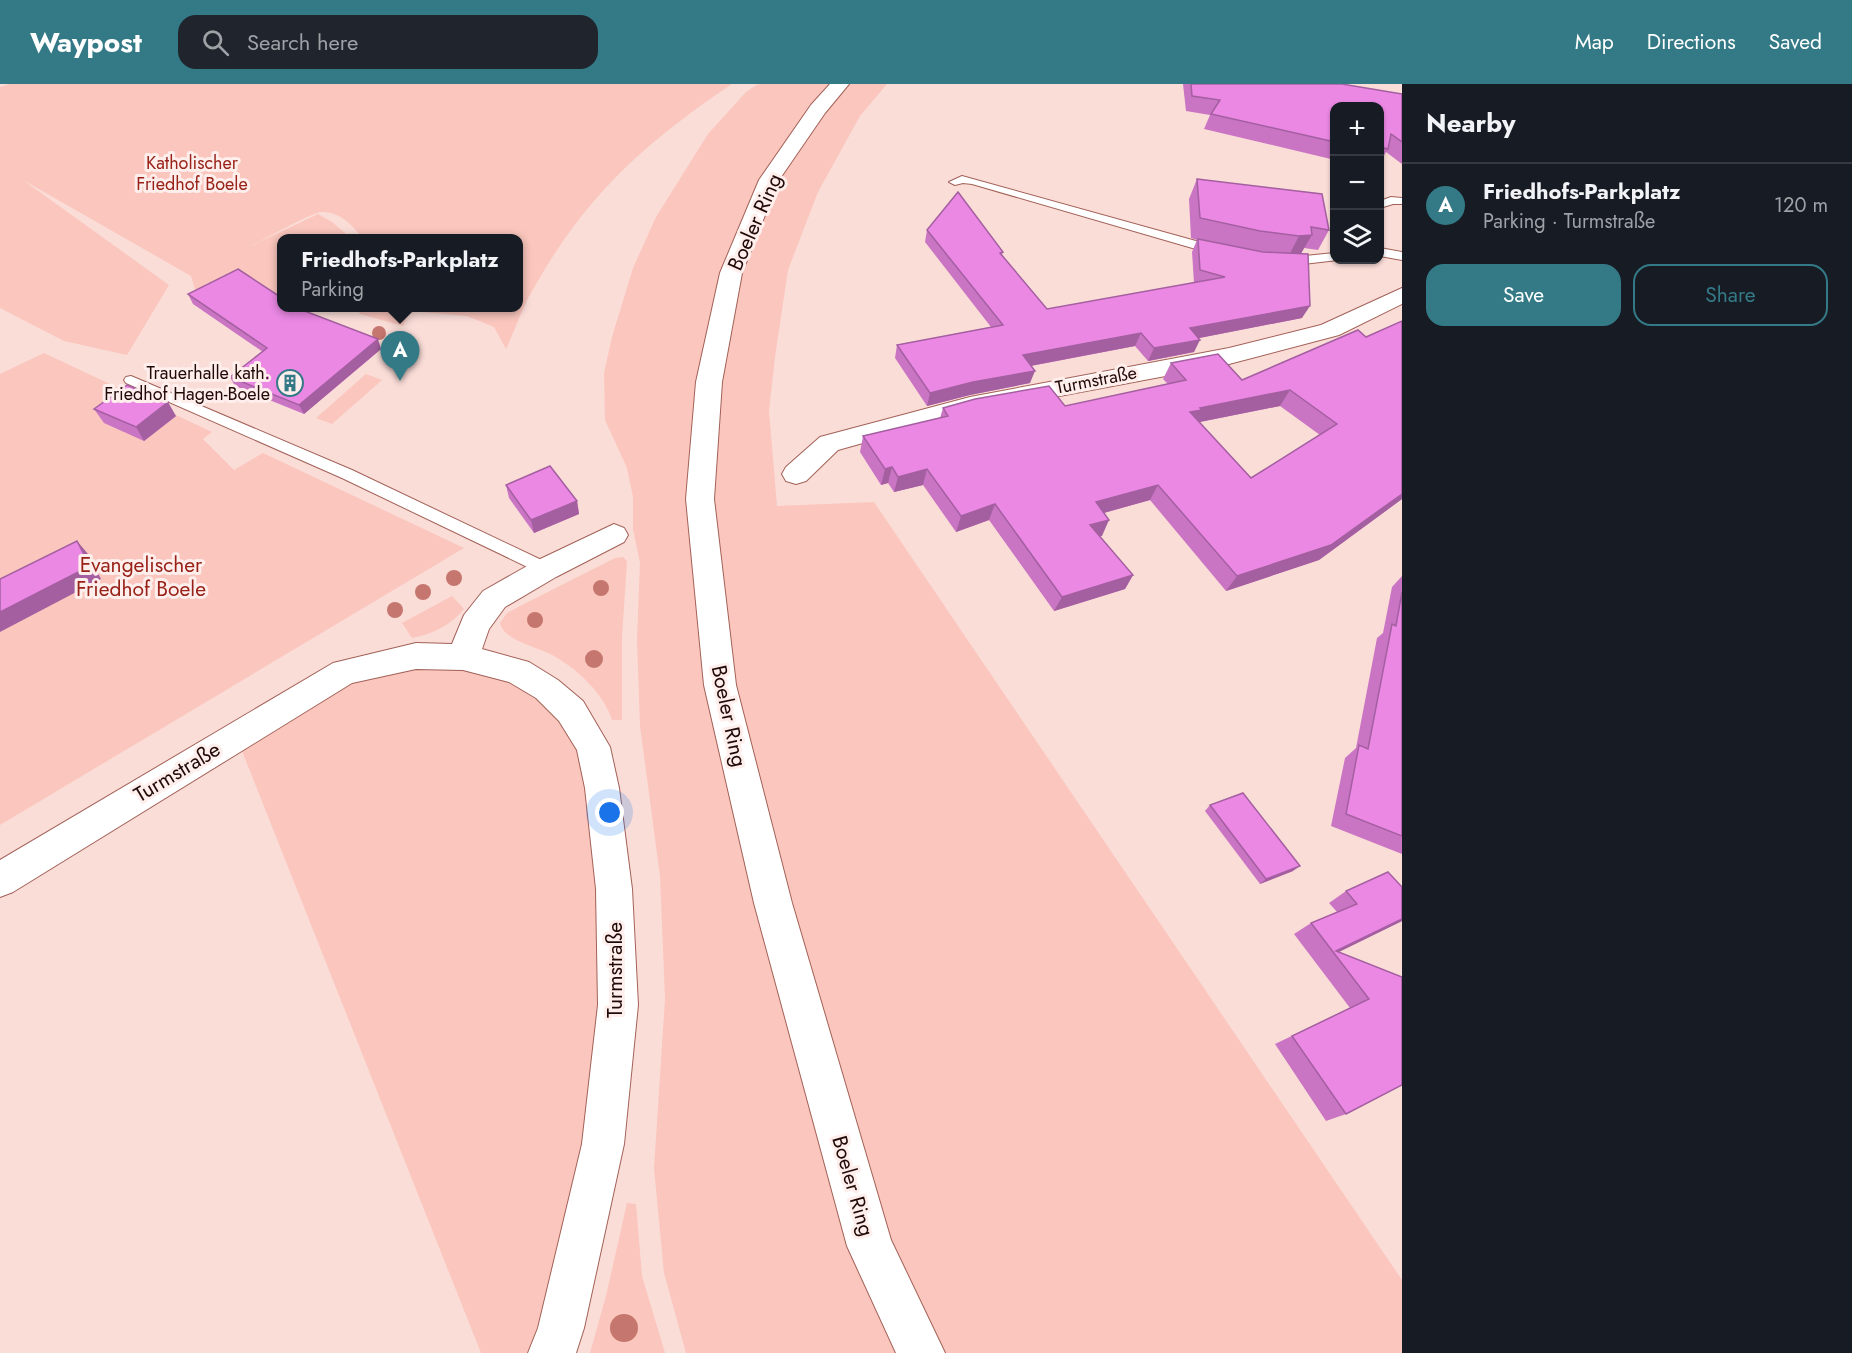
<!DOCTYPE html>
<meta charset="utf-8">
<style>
:root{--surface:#171b24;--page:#20242c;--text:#f1f3f6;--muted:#9ea1a6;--line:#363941;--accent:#347a86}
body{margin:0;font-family:Jost,sans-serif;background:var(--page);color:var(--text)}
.controls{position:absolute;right:18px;top:18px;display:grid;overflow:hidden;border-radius:12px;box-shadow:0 2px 4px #0004}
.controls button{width:54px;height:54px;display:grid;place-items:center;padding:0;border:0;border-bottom:2px solid var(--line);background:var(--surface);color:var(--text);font:30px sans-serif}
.you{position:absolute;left:610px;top:729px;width:21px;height:21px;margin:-15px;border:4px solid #fff;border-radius:50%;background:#1a73e8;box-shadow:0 0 0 9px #1a73e833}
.badge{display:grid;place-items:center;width:39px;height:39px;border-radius:50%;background:var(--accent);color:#fff;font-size:20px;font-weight:700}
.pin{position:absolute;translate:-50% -50px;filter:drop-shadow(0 2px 3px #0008)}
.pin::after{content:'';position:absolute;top:32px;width:21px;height:18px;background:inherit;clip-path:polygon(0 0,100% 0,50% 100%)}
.popup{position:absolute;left:277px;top:150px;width:246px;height:78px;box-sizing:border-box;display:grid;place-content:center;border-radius:12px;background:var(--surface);filter:drop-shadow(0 2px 4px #0005);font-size:20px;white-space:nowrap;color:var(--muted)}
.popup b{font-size:22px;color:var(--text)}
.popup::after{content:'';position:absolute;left:50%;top:100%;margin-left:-12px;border:12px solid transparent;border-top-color:var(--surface)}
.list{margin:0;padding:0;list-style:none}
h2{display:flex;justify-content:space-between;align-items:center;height:78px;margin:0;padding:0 24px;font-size:26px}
h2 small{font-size:20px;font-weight:400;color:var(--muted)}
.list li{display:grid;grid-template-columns:39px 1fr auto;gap:18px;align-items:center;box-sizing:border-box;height:84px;padding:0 24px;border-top:2px solid var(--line)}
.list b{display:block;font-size:22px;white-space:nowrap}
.list p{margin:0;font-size:20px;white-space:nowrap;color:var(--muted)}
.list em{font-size:20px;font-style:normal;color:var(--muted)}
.actions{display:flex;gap:12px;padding:18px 24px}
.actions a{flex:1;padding:14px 0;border:2px solid var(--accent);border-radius:18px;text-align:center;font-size:21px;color:var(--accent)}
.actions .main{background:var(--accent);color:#fff}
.icon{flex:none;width:33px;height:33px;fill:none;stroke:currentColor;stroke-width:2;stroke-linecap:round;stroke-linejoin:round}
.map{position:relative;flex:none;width:1402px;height:1269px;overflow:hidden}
header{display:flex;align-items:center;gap:36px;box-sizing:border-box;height:84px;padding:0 30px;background:var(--accent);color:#fff}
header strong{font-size:28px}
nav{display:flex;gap:33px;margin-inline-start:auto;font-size:21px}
.search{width:420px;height:54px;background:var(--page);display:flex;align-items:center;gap:15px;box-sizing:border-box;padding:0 21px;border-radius:18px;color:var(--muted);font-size:22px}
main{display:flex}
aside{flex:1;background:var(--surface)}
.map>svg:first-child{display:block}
.green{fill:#fac6bd}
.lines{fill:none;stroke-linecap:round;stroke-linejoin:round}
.service-casing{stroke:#a26157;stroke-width:2}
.minor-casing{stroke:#a26157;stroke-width:2}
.secondary-casing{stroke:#a26157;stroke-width:2}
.service{fill:#fff;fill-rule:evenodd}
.minor{fill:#fff;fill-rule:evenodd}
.secondary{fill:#fff;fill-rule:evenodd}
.tree{fill:#c5766e}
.wall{fill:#ca75c4;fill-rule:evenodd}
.shaded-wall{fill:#a45fa0}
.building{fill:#eb88e4;stroke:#a45fa0;stroke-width:1.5;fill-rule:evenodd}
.labels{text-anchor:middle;stroke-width:6;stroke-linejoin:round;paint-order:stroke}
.far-park-label{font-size:18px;fill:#982218;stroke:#feeeec}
.far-poi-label{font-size:18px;fill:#210906;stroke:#feeeec;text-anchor:end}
.far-street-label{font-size:18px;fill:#210906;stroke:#feeeec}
.street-label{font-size:21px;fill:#210906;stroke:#feeeec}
.park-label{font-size:21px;fill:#982218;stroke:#feeeec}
</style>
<header>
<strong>Waypost</strong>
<div class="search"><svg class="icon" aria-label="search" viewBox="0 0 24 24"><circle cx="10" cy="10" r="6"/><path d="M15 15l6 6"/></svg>Search here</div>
<nav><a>Map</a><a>Directions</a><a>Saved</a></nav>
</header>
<main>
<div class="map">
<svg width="1402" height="1269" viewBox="0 0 1402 1269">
<rect width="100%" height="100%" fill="#fbddd8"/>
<g class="green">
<path d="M9,0H732C646,58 587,110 535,202C523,221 516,244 506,265L494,243L467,232L410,227L403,242L360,230L358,226L359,224H518V154H362C353,141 339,127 321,128C313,128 261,157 249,163L318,130L332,138L351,154H282L281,212L240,191L198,216L191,192L23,96L169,201L127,271L64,257L0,224V3Z"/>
<polygon points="758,0 887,0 860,32 818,108 788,186 775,273 769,327 777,422 874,418 1402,1196 1402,1269 686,1269 664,1189 654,1084 665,915 660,792 640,642 637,556 640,479 633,445 633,413 627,384 605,336 604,289 612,253 633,184 656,133 708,50 746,8"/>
<polygon points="44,269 212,348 203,355 234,386 263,369 464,464 0,741 0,290"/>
<polygon points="366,290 382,296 332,340 316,334"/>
<path d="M623,473L627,477L622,554V636H612C604,610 577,585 554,572C538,563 504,557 500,539L507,529L520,522L615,474Z"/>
<path d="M452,512L464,525C451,541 433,550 412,554L402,539Z"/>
<polygon points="416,572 518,587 593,663 618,921 552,1269 481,1269 236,652 344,588"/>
<polygon points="627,1119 636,1120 642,1192 665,1269 590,1269 606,1212"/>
</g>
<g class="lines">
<defs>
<g id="service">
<polygon points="962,92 1221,164 1223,167 1221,170 1213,170 972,100 963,99 955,101 949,98"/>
<polygon points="1391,113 1402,114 1402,120 1393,120 1380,124 1380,117"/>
<polygon points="1380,164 1402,168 1402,176 1380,172"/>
<polygon points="1334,169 1334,176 1338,176 1286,182 1280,178 1286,174"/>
<polygon points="131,292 352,386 552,481 554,485 552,489 540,489 342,394 126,299 124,296 126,293"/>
</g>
<g id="minor">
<polygon points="1402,204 1402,220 1339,251 1229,280 970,329 838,366 806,397 796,400 786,397 782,390 786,383 820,353 970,313 1229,264 1321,241"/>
<polygon points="614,440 624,444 628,451 624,458 556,493 505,523 489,545 482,565 529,578 558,596 583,617 610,663 619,704 632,805 638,921 624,1060 584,1244 576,1269 528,1269 538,1244 582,1060 598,921 596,805 585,704 577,666 559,637 536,614 509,598 463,586 416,585 352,599 13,808 0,813 0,776 333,579 416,559 452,560 464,531 483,507 536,477"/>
</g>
<polygon id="secondary" points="830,0 849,0 825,29 779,96 742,189 722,298 714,415 736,601 792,819 891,1156 945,1269 896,1269 847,1162 754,819 704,601 686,415 696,298 720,189 759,96 811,21"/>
</defs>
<use href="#service" class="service-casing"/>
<use href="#minor" class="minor-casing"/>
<use href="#secondary" class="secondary-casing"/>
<use href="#service" class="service"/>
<use href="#minor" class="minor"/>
<use href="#secondary" class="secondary"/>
</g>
<g class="tree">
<circle cx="379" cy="249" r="7"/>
<circle cx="454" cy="494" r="8"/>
<circle cx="601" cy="504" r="8"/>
<circle cx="423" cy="508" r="8"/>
<circle cx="395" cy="526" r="8"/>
<circle cx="535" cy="536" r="8"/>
<circle cx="594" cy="575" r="9"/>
<circle cx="624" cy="1244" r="14"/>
</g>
<g class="wall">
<polygon points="1183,0 1342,0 1402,10 1402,80 1386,68 1380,79 1380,22 1335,22 1335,76 1204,45 1210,31 1186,27"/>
<polygon points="1197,95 1329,146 1318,166 1304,164 1301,170 1302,234 1199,254 1194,268 1148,277 1135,262 1031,282 1030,299 970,311 927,322 895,274 897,261 991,243 925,158 927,146 1003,168 1002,171 1047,225 1194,199 1192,168 1197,156 1191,154 1189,115"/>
<polygon points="188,210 282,224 381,265 304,330 235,302 230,293 263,268 193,220"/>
<path d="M1402,237V415L1319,476L1226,507L1150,416L1104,429L1102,452H1100L1133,491L1125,505L1054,527L989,436L956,448L923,401L894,408L888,399L881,401L860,368L863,352L940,334L943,324L1065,322L1168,300L1163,295L1171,279L1242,296L1366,253ZM1280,322L1320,351L1251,394L1199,338Z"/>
<polygon points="94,325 176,332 144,357 104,339"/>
<polygon points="506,401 577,417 579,430 534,449 509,414"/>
<polygon points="1402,492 1402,770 1331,742 1345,674 1356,664 1377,554 1383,549 1392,503"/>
<polygon points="1210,721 1293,787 1260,800 1205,727"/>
<polygon points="1402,803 1402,837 1338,868 1402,893 1346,1030 1326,1037 1275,960 1350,924 1294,850 1311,839 1337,828 1329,819 1346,807"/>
</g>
<g class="shaded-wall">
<polygon points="1312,151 1300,171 1288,173 1299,152"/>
<polygon points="1310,222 1302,234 1184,257 1190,244"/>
<polygon points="1141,249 1135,262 1019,284 1023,271"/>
<polygon points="378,255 381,265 304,330 299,321"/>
<polygon points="1200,256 1194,268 1148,277 1154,264"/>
<polygon points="1035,287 1030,299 970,311 927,322 930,309 973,298"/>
<polygon points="1290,306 1280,322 1195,339 1190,328 1200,324"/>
<polygon points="168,318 176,332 144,357 136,343"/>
<polygon points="892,383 888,399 881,401 885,385"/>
<polygon points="927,385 923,401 894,408 898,393"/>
<polygon points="1158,401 1150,416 1089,433 1096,418"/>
<polygon points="1402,410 1402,415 1319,476 1226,507 1237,492"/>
<polygon points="577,417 579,430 534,449 531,436"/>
<polygon points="995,420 989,436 956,448 961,432"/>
<polygon points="1109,436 1102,452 1083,456 1090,441"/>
<polygon points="77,457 88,470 101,495 0,548 0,528"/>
<polygon points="1133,491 1125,505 1054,527 1062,513"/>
<polygon points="1300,782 1293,787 1260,800 1266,795"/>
<polygon points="1402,835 1402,837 1335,870 1334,868"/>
</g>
<g class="building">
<polygon points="1191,0 1342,0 1402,10 1402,58 1391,50 1388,65 1380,63 1380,22 1335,22 1335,58 1211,30 1220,16 1192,12"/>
<polygon points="1197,95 1322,110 1329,146 1311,143 1312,151 1299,152 1260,147 1200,134"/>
<polygon points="958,108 1003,168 1000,169 1047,225 1225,193 1200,186 1198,155 1263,168 1308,170 1310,222 1190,244 1200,256 1154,264 1141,249 1023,271 1035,287 973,298 930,309 897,261 1003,241 927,146"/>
<polygon points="238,185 282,214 282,224 297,224 378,255 299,321 230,293 267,264 188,210"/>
<path d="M1402,237V410L1331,461L1237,492L1158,401L1096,418L1109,436L1090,441L1133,491L1062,513L995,420L961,432L927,385L898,393L892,383L885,385L863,352L948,332L943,324L975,315L1049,302L1065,322L1186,296L1171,279L1218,270L1242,296L1358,246L1366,253ZM1290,306L1337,340L1251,394L1190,328L1202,326L1200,324Z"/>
<polygon points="127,301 168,318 136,343 94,325"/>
<polygon points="550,382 577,417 531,436 506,401"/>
<polygon points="77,457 90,482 0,528 0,495"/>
<polygon points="1402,508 1402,752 1346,730 1359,661 1368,665 1392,540 1396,542"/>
<polygon points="1243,709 1300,782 1266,795 1210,721"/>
<polygon points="1388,788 1402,803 1402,835 1336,867 1402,893 1402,1001 1346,1030 1292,952 1369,915 1311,839 1357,820 1346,807"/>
</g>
<defs>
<symbol id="building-ring" viewBox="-11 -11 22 22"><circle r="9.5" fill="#feeeec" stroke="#347a86" stroke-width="1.5"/><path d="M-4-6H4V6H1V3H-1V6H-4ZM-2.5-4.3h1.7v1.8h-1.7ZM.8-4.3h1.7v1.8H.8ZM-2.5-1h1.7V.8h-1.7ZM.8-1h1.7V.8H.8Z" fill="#347a86"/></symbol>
</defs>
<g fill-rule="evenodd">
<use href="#building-ring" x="275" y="284" width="30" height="30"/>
</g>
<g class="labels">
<g class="far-park-label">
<text x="192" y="85">Katholischer<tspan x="192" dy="21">Friedhof Boele</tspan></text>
</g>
<g class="far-poi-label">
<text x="270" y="295">Trauerhalle kath.<tspan x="270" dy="21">Friedhof Hagen-Boele</tspan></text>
</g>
<g class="far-street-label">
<text transform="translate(1096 296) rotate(-11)" y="6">Turmstraße</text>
</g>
<g class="street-label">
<text transform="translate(755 138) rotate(-66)" y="7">Boeler Ring</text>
<text transform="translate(729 632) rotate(78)" y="7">Boeler Ring</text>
<text transform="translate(177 688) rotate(-31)" y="7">Turmstraße</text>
<text transform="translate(615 886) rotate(-90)" y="7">Turmstraße</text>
<text transform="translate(853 1102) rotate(74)" y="7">Boeler Ring</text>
</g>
<g class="park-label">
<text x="141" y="488">Evangelischer<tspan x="141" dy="24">Friedhof Boele</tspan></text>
</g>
</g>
</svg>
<div class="controls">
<button>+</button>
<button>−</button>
<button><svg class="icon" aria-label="layers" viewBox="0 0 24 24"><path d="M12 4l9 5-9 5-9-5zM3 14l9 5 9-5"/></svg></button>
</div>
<div class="you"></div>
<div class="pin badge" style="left:400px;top:297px">A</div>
<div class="popup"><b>Friedhofs-Parkplatz</b>Parking</div>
</div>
<aside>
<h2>Nearby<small></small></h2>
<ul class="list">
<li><span class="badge">A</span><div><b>Friedhofs-Parkplatz</b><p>Parking · Turmstraße</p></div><em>120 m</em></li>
</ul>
<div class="actions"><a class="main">Save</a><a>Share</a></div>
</aside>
</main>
